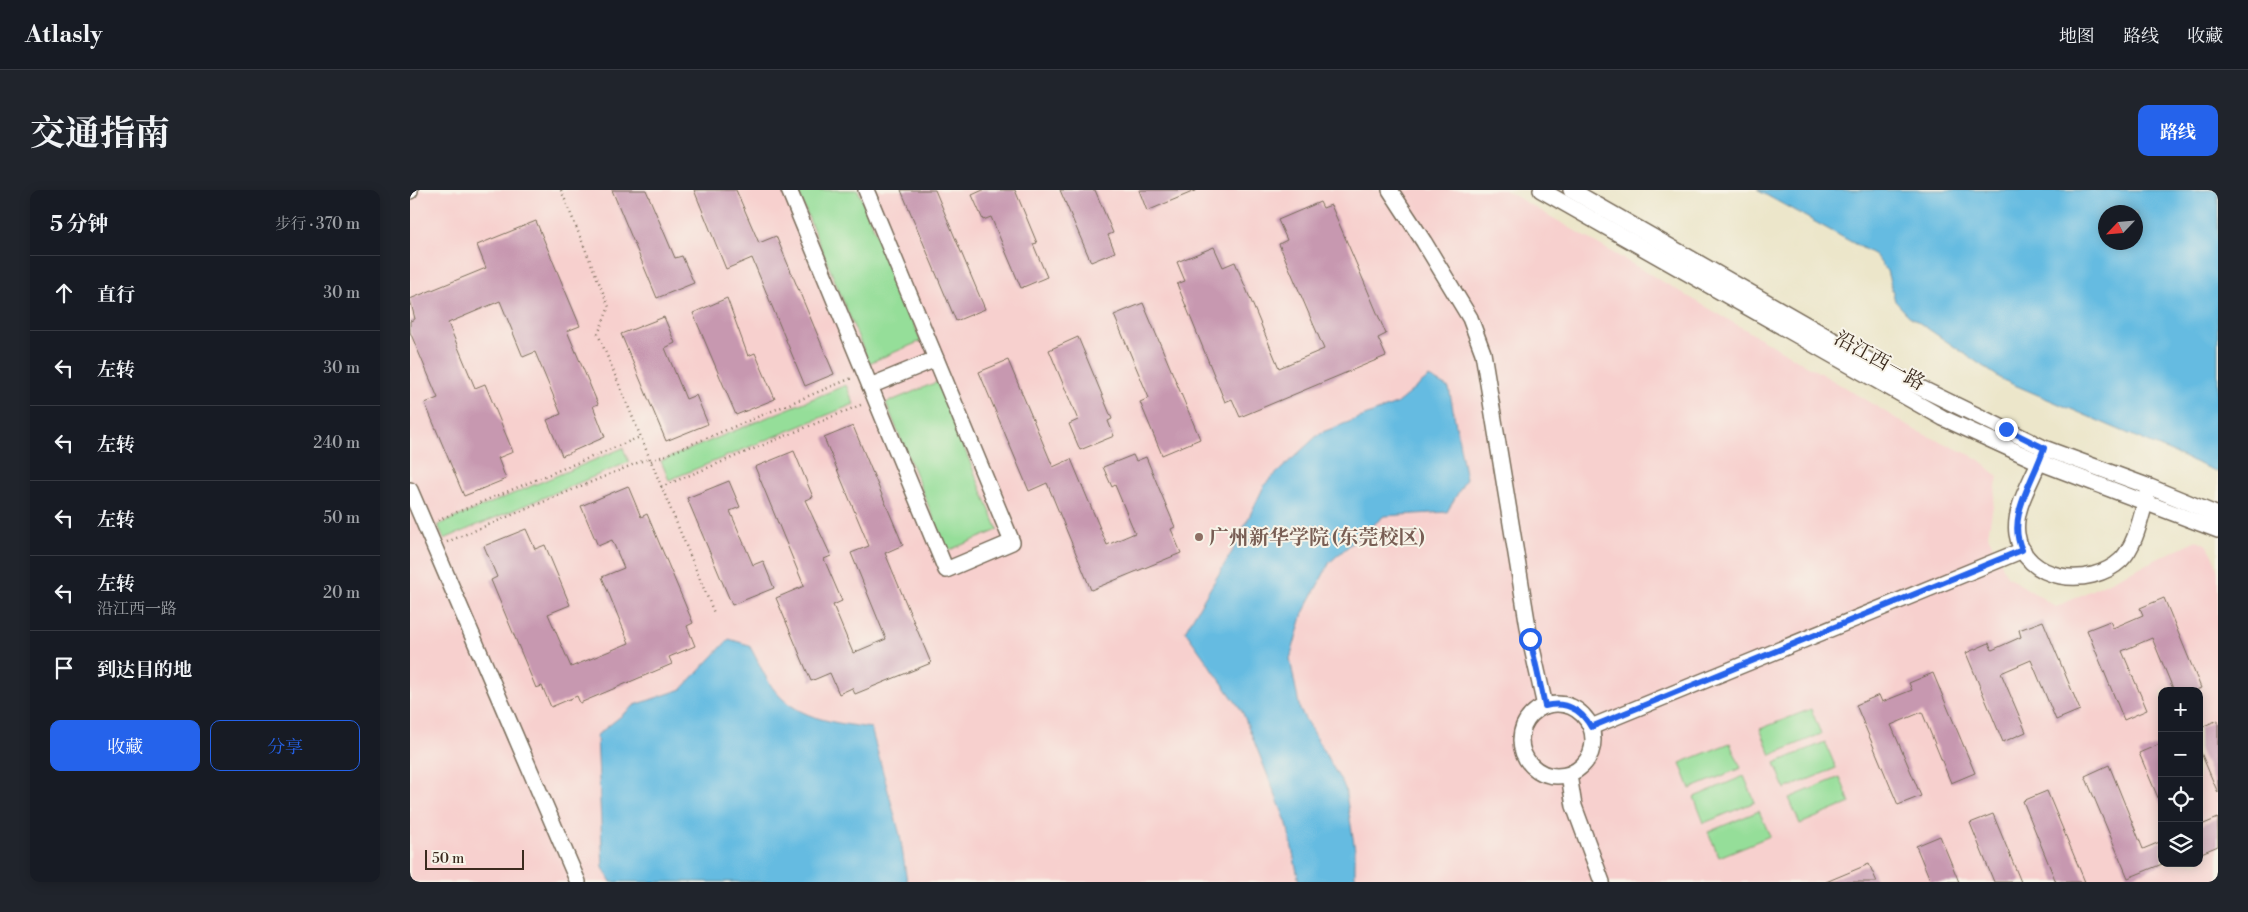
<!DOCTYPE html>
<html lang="zh">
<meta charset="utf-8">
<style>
:root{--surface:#171b24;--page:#20242c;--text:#f1f3f6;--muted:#9ea1a6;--line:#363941;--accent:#2563eb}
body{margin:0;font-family:"Libre Bodoni","Noto Serif SC",serif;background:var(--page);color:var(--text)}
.controls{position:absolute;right:15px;bottom:15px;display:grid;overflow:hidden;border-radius:10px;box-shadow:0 2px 12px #0003}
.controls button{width:45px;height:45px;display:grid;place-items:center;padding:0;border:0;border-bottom:1px solid var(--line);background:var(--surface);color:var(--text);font:25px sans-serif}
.compass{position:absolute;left:1688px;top:15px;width:45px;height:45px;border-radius:50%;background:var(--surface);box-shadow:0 2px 12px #0003;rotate:244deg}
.scale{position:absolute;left:15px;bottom:12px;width:99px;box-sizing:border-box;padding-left:5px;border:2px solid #3b2a1e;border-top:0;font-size:14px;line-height:18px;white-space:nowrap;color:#3b2a1e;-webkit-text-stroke:4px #f7f3e8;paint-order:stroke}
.stop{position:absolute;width:15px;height:15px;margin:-11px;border:4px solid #2563eb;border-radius:50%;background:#fff}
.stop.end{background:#2563eb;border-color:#fff;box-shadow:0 1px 5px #0008}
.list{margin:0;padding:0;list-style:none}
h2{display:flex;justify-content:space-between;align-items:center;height:65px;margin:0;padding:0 20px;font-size:21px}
h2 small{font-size:16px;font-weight:400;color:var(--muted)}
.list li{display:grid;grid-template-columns:32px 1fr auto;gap:15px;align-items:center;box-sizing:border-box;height:75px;padding:0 20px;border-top:1px solid var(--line)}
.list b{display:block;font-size:19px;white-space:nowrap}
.list p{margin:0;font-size:16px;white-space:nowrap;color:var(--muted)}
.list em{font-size:16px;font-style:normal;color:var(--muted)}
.actions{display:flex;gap:10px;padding:15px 20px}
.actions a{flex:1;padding:11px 0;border:1px solid var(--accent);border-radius:10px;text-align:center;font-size:18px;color:var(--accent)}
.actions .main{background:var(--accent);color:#fff}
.icon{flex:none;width:28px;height:28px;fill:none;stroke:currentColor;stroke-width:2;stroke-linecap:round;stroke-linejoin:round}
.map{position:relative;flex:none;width:1808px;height:692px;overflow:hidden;border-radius:10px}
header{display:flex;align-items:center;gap:30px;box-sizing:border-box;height:70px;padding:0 25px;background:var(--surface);border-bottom:1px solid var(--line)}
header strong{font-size:24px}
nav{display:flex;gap:28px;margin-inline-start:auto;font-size:18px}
.intro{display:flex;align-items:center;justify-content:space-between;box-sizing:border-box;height:120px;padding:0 30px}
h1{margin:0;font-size:35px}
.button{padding:12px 22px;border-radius:10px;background:var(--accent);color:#fff;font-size:18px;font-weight:700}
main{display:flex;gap:30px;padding:0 30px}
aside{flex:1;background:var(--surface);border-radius:10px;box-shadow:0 2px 12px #0003}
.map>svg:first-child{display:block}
.built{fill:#f7d0ce;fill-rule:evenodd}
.green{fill:#95de99;stroke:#68845c}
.water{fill:#65bbe1;stroke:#507280;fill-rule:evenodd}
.building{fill:#c798b0}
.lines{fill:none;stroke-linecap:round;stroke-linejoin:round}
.minor-casing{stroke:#796c5a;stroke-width:18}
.path{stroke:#796c5a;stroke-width:2.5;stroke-dasharray:1 4;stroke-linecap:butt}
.minor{stroke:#fff;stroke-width:15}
.route{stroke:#2563eb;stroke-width:6}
.education-dot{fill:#8d6e63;stroke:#f7f3e8;stroke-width:2}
.labels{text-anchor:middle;stroke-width:4;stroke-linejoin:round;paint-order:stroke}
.street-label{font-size:20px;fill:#3b2a1e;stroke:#f7f3e8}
.education-label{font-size:20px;font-weight:bold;fill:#785e54;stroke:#f7f3e8;text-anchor:start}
</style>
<header>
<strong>Atlasly</strong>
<nav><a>地图</a><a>路线</a><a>收藏</a></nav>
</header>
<div class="intro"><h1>交通指南</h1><a class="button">路线</a></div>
<main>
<aside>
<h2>5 分钟<small>步行 · 370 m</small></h2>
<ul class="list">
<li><svg class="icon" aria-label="ahead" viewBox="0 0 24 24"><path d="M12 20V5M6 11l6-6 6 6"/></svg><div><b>直行</b></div><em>30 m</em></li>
<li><svg class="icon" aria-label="left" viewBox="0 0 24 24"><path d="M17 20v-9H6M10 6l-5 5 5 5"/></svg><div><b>左转</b></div><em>30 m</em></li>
<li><svg class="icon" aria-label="left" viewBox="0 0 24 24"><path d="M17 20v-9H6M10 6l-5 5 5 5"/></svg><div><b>左转</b></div><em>240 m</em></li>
<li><svg class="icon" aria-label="left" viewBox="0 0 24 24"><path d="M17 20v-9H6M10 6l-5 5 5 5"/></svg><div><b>左转</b></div><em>50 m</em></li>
<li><svg class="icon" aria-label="left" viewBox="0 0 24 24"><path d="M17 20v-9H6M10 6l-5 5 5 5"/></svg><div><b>左转</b><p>沿江西一路</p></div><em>20 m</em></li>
<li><svg class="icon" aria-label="arrive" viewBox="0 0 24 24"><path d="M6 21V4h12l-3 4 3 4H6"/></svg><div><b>到达目的地</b></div></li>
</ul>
<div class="actions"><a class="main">收藏</a><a>分享</a></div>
</aside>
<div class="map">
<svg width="1808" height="692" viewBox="0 0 1808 692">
<rect width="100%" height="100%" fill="#f7f3e8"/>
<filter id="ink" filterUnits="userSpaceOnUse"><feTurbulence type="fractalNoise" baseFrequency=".02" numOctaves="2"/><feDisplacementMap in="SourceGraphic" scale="10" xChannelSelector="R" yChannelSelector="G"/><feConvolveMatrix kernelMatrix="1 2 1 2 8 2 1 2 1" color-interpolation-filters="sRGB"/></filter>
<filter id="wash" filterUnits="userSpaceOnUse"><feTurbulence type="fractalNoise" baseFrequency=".0096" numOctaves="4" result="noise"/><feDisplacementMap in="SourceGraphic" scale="20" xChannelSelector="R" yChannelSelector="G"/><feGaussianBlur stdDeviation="1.12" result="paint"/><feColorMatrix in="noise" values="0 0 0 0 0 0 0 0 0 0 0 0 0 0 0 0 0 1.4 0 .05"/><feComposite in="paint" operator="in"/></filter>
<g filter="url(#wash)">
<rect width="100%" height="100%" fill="#ece6ca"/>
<path class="built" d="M0,0H1095L1429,194L1507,241L1567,268L1588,286L1578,345L1597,386L1646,417L1787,350L1797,355L1804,366L1808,383V692H0ZM1752,501H1789V673H1752Z"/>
<g class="green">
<polygon points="387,0 448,0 511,151 459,173"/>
<polygon points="527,192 588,340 537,361 476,213"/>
<polygon points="436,195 444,214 259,290 251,271"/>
<polygon points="213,258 219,272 34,349 28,335"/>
<polygon points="1401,519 1411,544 1361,565 1350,539"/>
<polygon points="1415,552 1426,578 1375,599 1365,573"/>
<polygon points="1320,553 1331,578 1280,599 1270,573"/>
<polygon points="1334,586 1345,612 1294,633 1284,607"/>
<polygon points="1430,587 1440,613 1390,634 1379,608"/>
<polygon points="1349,621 1360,646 1309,667 1298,642"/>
</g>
<g class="water">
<path d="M1347,0H1808V282L1593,190L1498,125L1485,111L1477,81L1465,65ZM1696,22H1726V52H1696Z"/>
<polygon points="1019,187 1039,198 1056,289 1037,322 974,326 920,372 893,423 880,469 890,520 935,598 945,660 945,686 950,692 889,692 877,634 832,521 775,441 823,360 855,294 910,243 986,214"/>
<path d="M319,449L339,455C348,470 355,489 366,502C390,530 427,533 461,538L490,645L497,692H201L193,678L187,545L225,515L272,499Z"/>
</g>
<g id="blocks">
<g class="building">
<polygon points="202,0 236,0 265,68 272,66 284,93 247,108"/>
<polygon points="284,0 326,0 349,53 366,46 424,184 395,196 342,68 316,79"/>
<polygon points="491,0 525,0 575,119 546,131"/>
<polygon points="573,0 605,0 627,53 623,54 637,87 611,98 581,27 573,30 562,5"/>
<polygon points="650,0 685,0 703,43 698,45 705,62 681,72"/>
<polygon points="729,0 787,0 737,21"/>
<polygon points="910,12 913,18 921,15 949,80 976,144 968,148 976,166 830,227 822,209 815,212 793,158 767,94 775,91 767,72 804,57 813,77 825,72 869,178 914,159 869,54 877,50 868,30"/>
<polygon points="126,31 170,136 157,141 188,214 183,216 195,247 152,266 137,230 151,224 125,162 113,167 90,111 38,133 65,198 75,194 103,262 88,268 96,289 54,306 15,213 28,208 0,142 0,131 5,129 0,109 76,78 67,55"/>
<polygon points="317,108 338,166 345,163 365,209 326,225 283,123"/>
<polygon points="733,113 790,249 752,265 730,212 739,208 704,125"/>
<polygon points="254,127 265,153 255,158 276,209 286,205 298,234 256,251 211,144"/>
<polygon points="668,147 702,229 698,231 704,246 670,260 659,234 668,230 639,160"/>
<polygon points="598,170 643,277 661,269 697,355 725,343 705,295 702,297 693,277 723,265 726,271 736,267 765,337 761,339 771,363 681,400 637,293 619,301 569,182"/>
<polygon points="443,236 493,355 475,363 521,473 445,504 442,498 429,504 420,483 401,491 366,408 394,396 345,277 384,261 403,307 395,310 421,366 414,369 432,411 423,415 443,463 476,449 441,363 459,356 414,248"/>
<polygon points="319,291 330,317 320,321 343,375 353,371 364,398 322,415 277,308"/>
<polygon points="218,296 231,327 237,324 283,433 277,436 285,456 259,467 262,474 170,513 167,506 141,517 132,496 126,498 81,390 87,387 74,356 116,339 125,359 135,355 160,415 138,424 161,477 219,453 192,387 214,378 202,350 188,356 171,316"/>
<polygon points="1754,408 1791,498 1784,501 1764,501 1742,448 1712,461 1737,520 1714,530 1677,440 1700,431 1703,438 1733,425 1730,418"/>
<polygon points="1633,431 1670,520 1646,530 1621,470 1591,483 1616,542 1593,552 1556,463 1579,453 1582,460 1611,447 1609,440"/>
<polygon points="1523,483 1565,583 1541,593 1512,522 1481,535 1511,606 1488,615 1446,515 1469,505 1472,512 1502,500 1499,493"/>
<polygon points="1808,530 1808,603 1789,558 1789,538"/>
<polygon points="1752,553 1752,617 1729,563"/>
<polygon points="1699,575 1733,659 1752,651 1752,674 1718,688 1675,586"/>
<polygon points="1637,601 1675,692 1646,692 1613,611"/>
<polygon points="1583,624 1611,692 1584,692 1560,633"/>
<polygon points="1808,628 1808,656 1789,664 1789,636"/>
<polygon points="1530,646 1549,692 1521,692 1506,656"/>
<polygon points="1459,674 1467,692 1416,692"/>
</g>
</g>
</g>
<g filter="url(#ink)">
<use href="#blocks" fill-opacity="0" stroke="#796c5a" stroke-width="1"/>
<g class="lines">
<defs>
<g id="minor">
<polyline points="379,0 536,380 602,352 456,0"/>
<polyline points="980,0 1014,52 1060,128 1073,163 1120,449 1135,516"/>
<polyline points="1131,0 1533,228 1629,272 1808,340"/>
<polyline points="1161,0 1484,185 1634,258 1740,297 1808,325"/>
<polyline points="0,1 0,0"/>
<polyline points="460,196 526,169"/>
<path d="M1632,264C1624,288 1603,317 1607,344C1614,392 1680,399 1711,370C1727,354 1731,324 1738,303"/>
<polyline points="0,300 168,692"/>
<circle cx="1147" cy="550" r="36"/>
<polyline points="1181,537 1613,360"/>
<polyline points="1159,585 1164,616 1192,692"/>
</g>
</defs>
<use href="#minor" class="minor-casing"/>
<g class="path">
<polyline points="151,0 199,117 188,144 304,423"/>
<polyline points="241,271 442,188"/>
<polyline points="251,297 453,214"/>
<polyline points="28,330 230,247"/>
<polyline points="37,352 239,268"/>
</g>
<use href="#minor" class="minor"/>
</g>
</g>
<g class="lines" filter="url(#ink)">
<path class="route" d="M1120,449L1135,516C1155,511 1171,519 1181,537L1612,360C1596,327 1624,290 1634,258L1596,239"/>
</g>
<circle class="education-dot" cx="789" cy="347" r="5"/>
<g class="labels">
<g class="street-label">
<text transform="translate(1470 170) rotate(29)" y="7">沿江西一路</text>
</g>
<g class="education-label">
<text x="799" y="354">广州新华学院 (东莞校区)</text>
</g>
</g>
</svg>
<div class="controls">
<button>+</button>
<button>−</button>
<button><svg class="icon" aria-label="locate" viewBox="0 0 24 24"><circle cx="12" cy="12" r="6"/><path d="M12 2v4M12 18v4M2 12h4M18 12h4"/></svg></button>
<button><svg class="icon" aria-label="layers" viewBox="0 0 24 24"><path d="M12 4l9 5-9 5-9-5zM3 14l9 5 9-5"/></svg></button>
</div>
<svg class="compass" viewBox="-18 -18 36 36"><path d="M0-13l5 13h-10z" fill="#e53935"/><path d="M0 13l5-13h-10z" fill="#9ea1a6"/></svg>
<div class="scale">50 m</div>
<div class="stop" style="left:1120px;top:449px"></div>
<div class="stop end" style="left:1596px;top:239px"></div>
</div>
</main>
